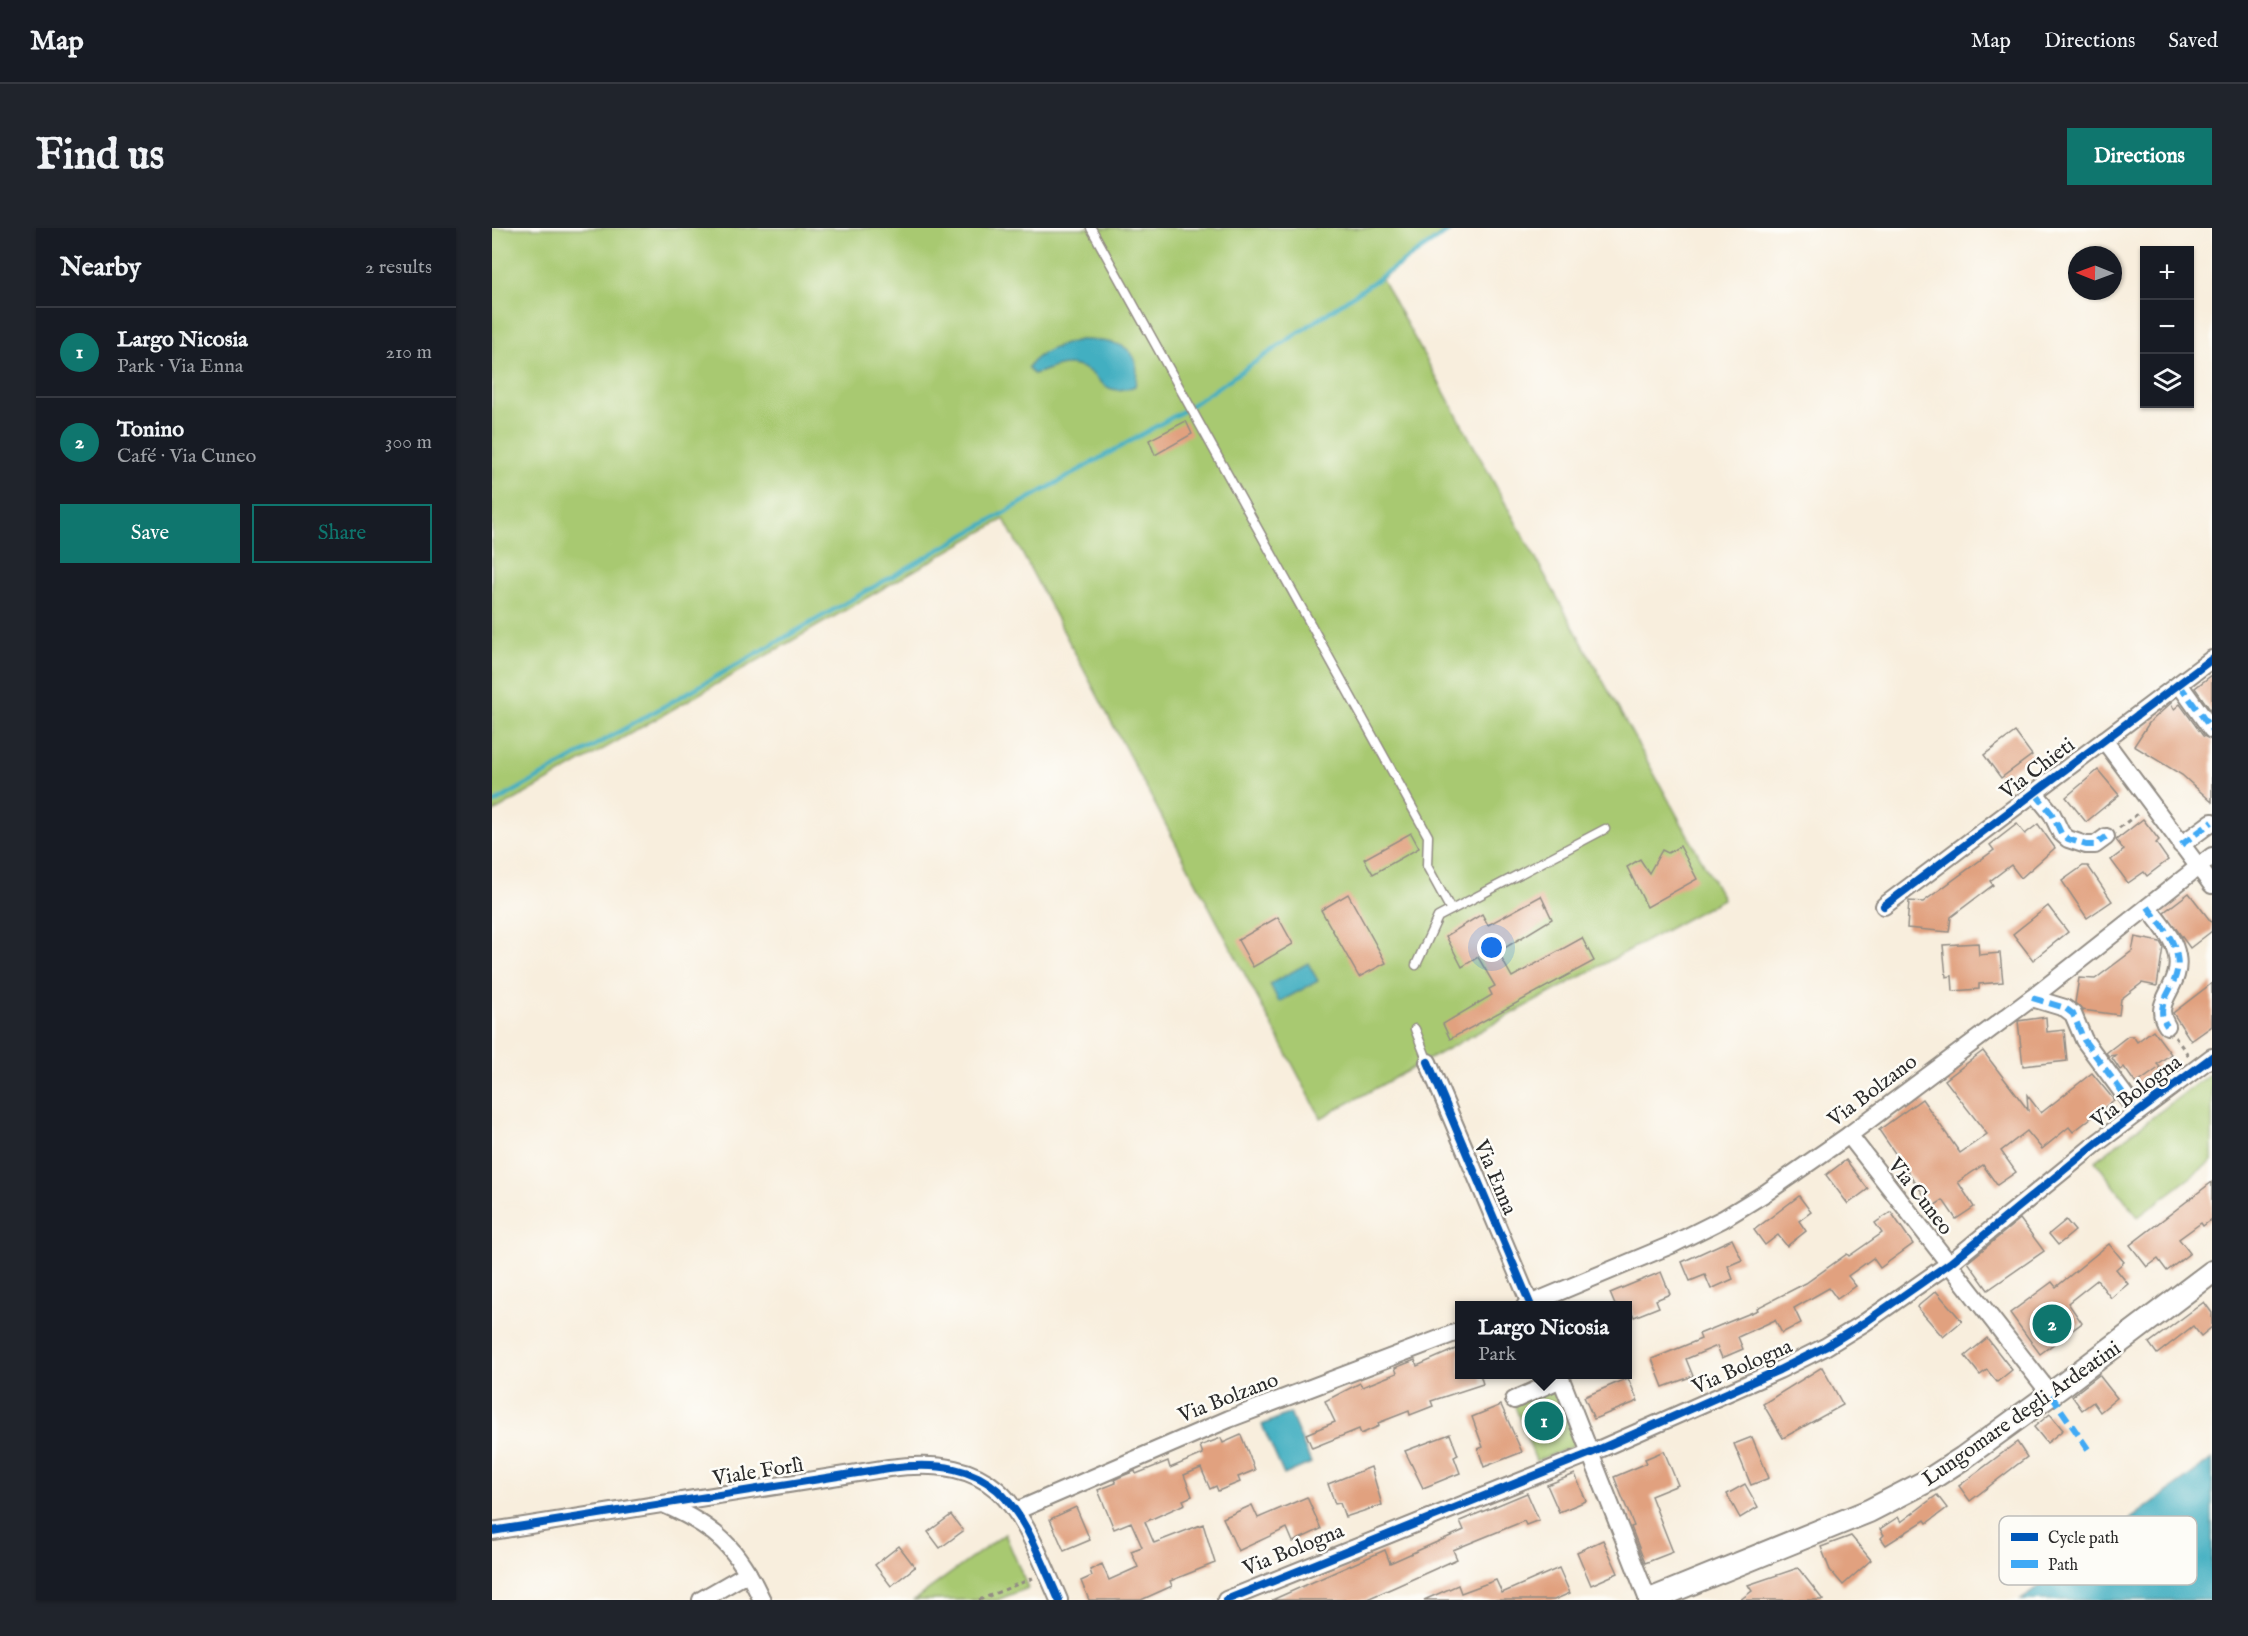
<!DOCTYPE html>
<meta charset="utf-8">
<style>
:root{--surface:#171b24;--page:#20242c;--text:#f1f3f6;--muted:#9ea1a6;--line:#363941;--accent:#0f766e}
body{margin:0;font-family:"IM FELL English",serif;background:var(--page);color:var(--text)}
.controls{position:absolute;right:18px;top:18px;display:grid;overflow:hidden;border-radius:0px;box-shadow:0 2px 4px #0004}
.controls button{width:54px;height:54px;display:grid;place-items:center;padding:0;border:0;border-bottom:2px solid var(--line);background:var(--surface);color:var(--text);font:30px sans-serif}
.compass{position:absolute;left:1576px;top:18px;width:54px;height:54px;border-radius:50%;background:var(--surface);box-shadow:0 2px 4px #0004;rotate:271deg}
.you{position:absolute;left:1000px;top:720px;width:21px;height:21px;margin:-15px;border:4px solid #fff;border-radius:50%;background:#1a73e8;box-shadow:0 0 0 9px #1a73e833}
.badge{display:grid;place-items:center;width:39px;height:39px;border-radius:50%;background:var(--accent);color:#fff;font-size:20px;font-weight:700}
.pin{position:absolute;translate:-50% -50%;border:3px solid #fff;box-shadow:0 2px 6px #0006}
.popup{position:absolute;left:963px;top:1073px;width:177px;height:78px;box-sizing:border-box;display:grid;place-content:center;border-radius:0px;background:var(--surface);filter:drop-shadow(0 2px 4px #0005);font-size:20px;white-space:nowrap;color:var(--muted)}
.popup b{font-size:22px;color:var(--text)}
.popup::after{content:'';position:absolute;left:50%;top:100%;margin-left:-12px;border:12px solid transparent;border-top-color:var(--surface)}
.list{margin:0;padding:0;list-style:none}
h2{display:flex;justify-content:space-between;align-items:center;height:78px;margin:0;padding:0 24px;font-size:26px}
h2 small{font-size:20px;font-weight:400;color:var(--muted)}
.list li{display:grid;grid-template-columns:39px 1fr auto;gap:18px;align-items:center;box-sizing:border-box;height:90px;padding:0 24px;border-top:2px solid var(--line)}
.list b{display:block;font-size:22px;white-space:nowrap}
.list p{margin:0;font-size:20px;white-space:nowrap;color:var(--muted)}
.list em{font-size:20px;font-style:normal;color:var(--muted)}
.actions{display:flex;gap:12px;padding:18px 24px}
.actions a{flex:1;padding:14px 0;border:2px solid var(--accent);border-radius:0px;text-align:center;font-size:21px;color:var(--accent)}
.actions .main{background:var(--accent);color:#fff}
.icon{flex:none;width:33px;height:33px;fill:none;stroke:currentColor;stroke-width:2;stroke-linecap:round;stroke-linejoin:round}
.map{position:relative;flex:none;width:1720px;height:1372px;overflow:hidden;border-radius:0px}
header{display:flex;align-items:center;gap:36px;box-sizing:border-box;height:84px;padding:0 30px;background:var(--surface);border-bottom:2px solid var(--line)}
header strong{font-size:28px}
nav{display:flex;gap:33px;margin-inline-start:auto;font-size:21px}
.intro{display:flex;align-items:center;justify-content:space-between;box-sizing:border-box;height:144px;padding:0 36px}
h1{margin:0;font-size:42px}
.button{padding:15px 27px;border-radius:0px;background:var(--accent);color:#fff;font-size:21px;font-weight:700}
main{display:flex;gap:36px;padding:0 36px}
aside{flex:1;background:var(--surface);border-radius:0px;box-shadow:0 2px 4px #0004}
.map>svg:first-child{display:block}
.green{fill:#a8c971;stroke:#6a7a4e;stroke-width:1.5}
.water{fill:#43afc1;stroke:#376d76;stroke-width:1.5}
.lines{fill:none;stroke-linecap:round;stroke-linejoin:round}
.stream{stroke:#43afc1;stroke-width:4.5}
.building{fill:#e1a17f}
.service-casing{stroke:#928c84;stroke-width:11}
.minor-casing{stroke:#928c84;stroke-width:20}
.secondary-casing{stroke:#928c84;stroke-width:26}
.path{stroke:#928c84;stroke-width:3;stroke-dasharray:4.5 4.5;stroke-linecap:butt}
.service{stroke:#fff;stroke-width:8}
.minor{stroke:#fff;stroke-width:16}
.secondary{stroke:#fff;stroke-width:22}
.quiet{stroke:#3fa9f5;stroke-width:6;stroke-dasharray:12 6;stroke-linecap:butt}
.cycleway-casing{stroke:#fdfcf7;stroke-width:11}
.cycleway{stroke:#0057b8;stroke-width:8}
.labels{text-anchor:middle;stroke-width:5;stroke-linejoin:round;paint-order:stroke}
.street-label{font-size:21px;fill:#2b2b2b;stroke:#fdfcf7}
.key{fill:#fdfcf7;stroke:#bebdba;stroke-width:1.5}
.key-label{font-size:16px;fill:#2b2b2b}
</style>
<header>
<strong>Map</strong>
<nav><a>Map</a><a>Directions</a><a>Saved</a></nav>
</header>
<div class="intro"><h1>Find us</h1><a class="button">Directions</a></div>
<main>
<aside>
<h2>Nearby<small>2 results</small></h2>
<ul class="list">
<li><span class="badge">1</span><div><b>Largo Nicosia</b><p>Park · Via Enna</p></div><em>210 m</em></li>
<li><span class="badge">2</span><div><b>Tonino</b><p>Café · Via Cuneo</p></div><em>300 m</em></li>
</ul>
<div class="actions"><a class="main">Save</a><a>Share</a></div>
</aside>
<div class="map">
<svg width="1720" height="1372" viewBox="0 0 1720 1372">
<rect width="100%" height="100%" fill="#fdfcf7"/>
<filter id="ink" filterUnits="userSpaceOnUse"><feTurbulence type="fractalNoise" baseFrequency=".0167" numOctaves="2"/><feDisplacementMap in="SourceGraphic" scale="12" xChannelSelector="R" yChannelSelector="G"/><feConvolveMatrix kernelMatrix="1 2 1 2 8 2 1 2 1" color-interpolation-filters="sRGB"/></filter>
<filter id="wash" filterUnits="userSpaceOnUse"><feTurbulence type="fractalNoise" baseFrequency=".008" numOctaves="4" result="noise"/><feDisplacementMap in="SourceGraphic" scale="24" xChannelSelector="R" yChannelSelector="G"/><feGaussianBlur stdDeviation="1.35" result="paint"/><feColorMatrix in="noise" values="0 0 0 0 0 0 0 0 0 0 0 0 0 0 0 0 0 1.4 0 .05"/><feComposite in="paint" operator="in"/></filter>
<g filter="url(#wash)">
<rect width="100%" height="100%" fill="#f8eedd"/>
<g class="green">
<polygon points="0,0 956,0 890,51 1231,671 829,890 512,291 0,585"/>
<polygon points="1720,844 1720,933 1646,989 1603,933"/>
<polygon points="1062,1159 1083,1211 1080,1219 1044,1233 1022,1176"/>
<polygon points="513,1306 536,1360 505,1372 422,1372"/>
</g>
<g class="water">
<path d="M587,112C620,113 653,113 643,158C604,173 612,139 577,137C563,136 554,144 541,146L536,139C549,122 567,118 587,112Z"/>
<polygon points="816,735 826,753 787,774 778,756"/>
<polygon points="798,1185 819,1235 792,1247 770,1197"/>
<polygon points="1720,1231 1720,1372 1529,1372"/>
</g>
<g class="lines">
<polyline class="stream" points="0,576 691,183 961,0"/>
</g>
<g id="blocks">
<g class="building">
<polygon points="694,193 700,206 663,227 657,212"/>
<polygon points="1720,447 1720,482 1719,483 1703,460"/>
<polygon points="1679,475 1682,481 1688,476 1711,508 1720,512 1720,574 1690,547 1642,518 1657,495"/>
<polygon points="1523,504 1540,527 1509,550 1492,527"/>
<polygon points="1606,542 1627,567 1594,594 1574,569"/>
<polygon points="1651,591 1667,612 1664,615 1676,632 1655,648 1652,644 1636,655 1619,632 1632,622 1624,612"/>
<polygon points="1525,596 1533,606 1546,596 1563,620 1529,650 1519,637 1498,653 1501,657 1459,689 1457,704 1415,700 1417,673 1431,674 1502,622 1498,617"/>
<polygon points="919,605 927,620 881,646 872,631"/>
<polygon points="1188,618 1205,651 1155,679 1135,639 1148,631 1157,645 1170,622 1176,625"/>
<polygon points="1591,638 1596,638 1620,673 1595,690 1570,653"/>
<polygon points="1697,665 1720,695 1720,703 1698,720 1672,684"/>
<polygon points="856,666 894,735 867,749 829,682"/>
<polygon points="1049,668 1060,691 1006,724 1020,749 1090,710 1102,733 958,811 951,796 1000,767 997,761 1003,758 986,729 970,739 954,708 990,686 996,697"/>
<polygon points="1556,678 1576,704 1541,732 1521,706"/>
<polygon points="786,689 801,716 761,739 746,712"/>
<polygon points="1643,709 1668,714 1671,719 1665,758 1650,755 1629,771 1627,787 1590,782 1583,775 1587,750 1603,751 1640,723"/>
<polygon points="1486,715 1487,727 1508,725 1511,754 1487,756 1487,761 1461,763 1460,748 1454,749 1451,717"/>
<polygon points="1720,755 1720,798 1699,813 1681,785"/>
<polygon points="1554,789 1555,804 1572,802 1575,833 1531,838 1526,793"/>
<polygon points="1661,802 1679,826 1665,836 1668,839 1644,856 1632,839 1628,842 1620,830 1623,827 1617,828 1614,825 1636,808 1641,808 1645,814"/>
<polygon points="1491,823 1536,882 1535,867 1549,885 1600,845 1622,872 1581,904 1577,899 1550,921 1535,903 1509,923 1524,944 1505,957 1491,937 1466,954 1482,979 1464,991 1451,972 1440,979 1387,902 1430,871 1468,925 1495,906 1453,852"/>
<polygon points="1354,932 1376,961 1356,976 1334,947"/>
<polygon points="1720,954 1720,991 1711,998 1709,995 1687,1011 1698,1025 1675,1043 1666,1031 1655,1039 1638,1017"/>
<polygon points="1307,968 1319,984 1307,993 1314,1003 1295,1018 1286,1007 1273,1017 1262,1002"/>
<polygon points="1399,984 1421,1016 1388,1040 1381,1030 1356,1048 1364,1058 1345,1071 1337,1060 1302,1080 1309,1095 1290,1105 1283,1092 1246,1109 1251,1121 1230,1130 1225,1118 1194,1131 1201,1148 1171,1159 1160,1131 1209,1111 1207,1106 1266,1082 1265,1080 1314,1055 1355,1026 1357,1028 1390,1005 1383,995"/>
<polygon points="1528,991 1552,1023 1496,1062 1476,1034"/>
<polygon points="1574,992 1583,1003 1566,1017 1557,1006"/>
<polygon points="1240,1011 1250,1032 1236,1038 1241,1051 1219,1061 1213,1047 1198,1053 1190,1034"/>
<polygon points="1617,1016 1632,1034 1624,1041 1636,1056 1619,1070 1605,1052 1576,1075 1590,1095 1548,1126 1518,1085 1560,1054 1564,1059"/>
<polygon points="1169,1044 1178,1066 1164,1072 1167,1079 1142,1089 1137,1077 1123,1077 1118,1065"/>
<polygon points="1444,1063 1470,1093 1451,1109 1425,1079"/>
<polygon points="1712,1074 1720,1085 1720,1099 1709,1108 1701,1098 1665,1126 1657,1115"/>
<polygon points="1495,1110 1520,1142 1505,1154 1495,1142 1488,1147 1473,1128"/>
<polygon points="968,1119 968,1146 988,1146 991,1156 939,1173 941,1178 918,1187 917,1183 886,1195 887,1198 869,1206 867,1201 820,1220 814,1206 843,1194 833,1173 868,1155 870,1159 905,1145 903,1140 923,1132 925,1138"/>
<polygon points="1330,1139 1351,1177 1291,1210 1271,1176"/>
<polygon points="1607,1147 1625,1170 1608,1184 1601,1174 1590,1182 1580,1168"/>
<polygon points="1136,1150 1146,1173 1102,1191 1092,1169"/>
<polygon points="1009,1177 1030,1224 992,1239 986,1221 991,1219 980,1189"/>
<polygon points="1558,1186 1571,1202 1555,1215 1542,1199"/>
<polygon points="958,1206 966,1227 962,1229 968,1245 931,1260 913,1223"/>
<polygon points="749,1207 763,1242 746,1249 748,1254 726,1263 724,1258 718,1261 709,1240 692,1247 700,1268 691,1272 693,1276 653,1294 662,1315 711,1296 723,1335 678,1353 680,1358 649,1372 597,1372 589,1353 600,1348 598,1342 610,1336 617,1352 646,1339 639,1323 650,1319 639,1294 622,1301 606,1262 624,1255 622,1252 628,1249 643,1243 644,1246 676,1233 678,1240 711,1226 708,1218 729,1210 731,1215"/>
<polygon points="1260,1209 1277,1250 1259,1257 1242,1216"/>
<polygon points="1525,1214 1535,1229 1478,1273 1467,1258"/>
<polygon points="1172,1223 1186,1257 1159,1268 1181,1324 1153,1335 1139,1299 1142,1298 1122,1249 1155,1235 1153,1231"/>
<polygon points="879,1239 890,1277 853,1289 848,1275 843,1276 836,1256"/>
<polygon points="1083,1246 1094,1273 1067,1284 1055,1257"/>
<polygon points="1253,1256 1266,1279 1248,1290 1235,1266"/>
<polygon points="1035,1265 1047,1292 1034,1297 1032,1293 961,1322 965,1331 903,1359 873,1372 780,1372 893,1322 898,1335 972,1302 968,1293"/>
<polygon points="1445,1267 1455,1280 1435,1295 1433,1292 1394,1317 1389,1310 1392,1307 1388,1301 1406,1289 1409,1294"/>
<polygon points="815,1269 829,1301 801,1314 795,1300 746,1323 731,1290 760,1277 766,1290"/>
<polygon points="584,1279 598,1312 572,1323 558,1291"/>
<polygon points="459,1287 471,1303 448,1320 436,1304"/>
<polygon points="1359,1308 1379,1332 1351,1357 1338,1342 1329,1319"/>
<polygon points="1111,1312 1126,1345 1099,1357 1085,1324"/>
<polygon points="407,1318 423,1339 399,1358 383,1337"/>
<polygon points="1067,1340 1078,1365 1062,1372 932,1372 966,1357 969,1365 1004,1352 1010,1365"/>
<polygon points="1306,1340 1331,1372 1248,1372 1260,1363 1256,1357"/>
</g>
</g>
</g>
<g filter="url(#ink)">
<use href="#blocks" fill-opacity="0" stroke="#928c84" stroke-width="1.5"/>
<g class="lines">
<defs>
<g id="service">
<polyline points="599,0 936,608 935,638 959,682"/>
<polyline points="924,737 946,689 1113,601"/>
<polyline points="923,801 936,834"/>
</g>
<g id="minor">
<polyline points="1687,456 1720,502"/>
<polyline points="1612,512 1720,657"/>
<polyline points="1543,565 1560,586 1569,605 1576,611 1594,617 1603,617 1614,609"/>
<polyline points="1689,617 1720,594"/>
<polyline points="1392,678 1720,431"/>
<path d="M1656,679C1666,694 1682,709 1685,728C1691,759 1658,773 1675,798"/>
<polyline points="1540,770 1573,780 1581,786 1592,812 1645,884"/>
<polyline points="936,834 1039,1078"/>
<polyline points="1357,907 1559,1167"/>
<polyline points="1033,1078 1179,1017 1231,991 1275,964 1357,907 1540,770 1720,628"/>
<polyline points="1067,1146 1156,1372"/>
<polyline points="1022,1172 1069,1151"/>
<path d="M171,1276C223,1298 246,1320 270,1372"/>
<polyline points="524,1283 737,1191 968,1103"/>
<path d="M0,1303L397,1240C512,1226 527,1281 567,1372"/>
<polyline points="209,1372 256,1345"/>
<polyline points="734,1372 1099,1225 1287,1142 1333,1119 1372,1095 1458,1035 1605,915 1720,829"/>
</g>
<polyline id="secondary" points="1158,1372 1377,1283 1437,1252 1471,1230 1571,1157 1720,1044"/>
</defs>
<use href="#service" class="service-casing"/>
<use href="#minor" class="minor-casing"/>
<use href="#secondary" class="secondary-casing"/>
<g class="path">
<polyline points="1627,600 1648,584"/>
<polyline points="1683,809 1697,828"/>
<polyline points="487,1372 541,1350"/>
</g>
<use href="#service" class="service"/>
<use href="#minor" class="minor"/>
<use href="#secondary" class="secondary"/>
<g class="quiet">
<polyline points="1687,456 1720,502"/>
<polyline points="1543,565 1560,586 1569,605 1576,611 1594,617 1603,617 1614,609"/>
<polyline points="1689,617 1720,594"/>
<path d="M1656,679C1666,694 1682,709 1685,728C1691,759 1658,773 1675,798"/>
<polyline points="1540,770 1573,780 1581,786 1592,812 1645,884"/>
<polyline points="1559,1167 1596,1221"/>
</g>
<defs>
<g id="cycleway">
<polyline points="1392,678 1720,431"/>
<polyline points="936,834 1039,1078"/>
<path d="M0,1303L397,1240C512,1226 527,1281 567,1372"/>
<polyline points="734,1372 1099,1225 1287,1142 1333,1119 1372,1095 1458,1035 1605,915 1720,829"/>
</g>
</defs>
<use href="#cycleway" class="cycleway-casing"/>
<use href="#cycleway" class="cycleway"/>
</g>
</g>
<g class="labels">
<g class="street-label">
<text transform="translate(1545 540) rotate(-37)" y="7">Via Chieti</text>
<text transform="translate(1380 862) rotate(-37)" y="7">Via Bolzano</text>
<text transform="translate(1644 863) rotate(-37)" y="7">Via Bologna</text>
<text transform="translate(1004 949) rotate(67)" y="7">Via Enna</text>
<text transform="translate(1429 968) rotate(52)" y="7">Via Cuneo</text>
<text transform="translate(1250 1138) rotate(-24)" y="7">Via Bologna</text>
<text transform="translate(736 1169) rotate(-21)" y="7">Via Bolzano</text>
<text transform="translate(1529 1185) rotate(-35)" y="7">Lungomare degli Ardeatini</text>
<text transform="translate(266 1243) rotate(-9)" y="7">Viale Forlì</text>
<text transform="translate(801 1321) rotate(-22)" y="7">Via Bologna</text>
</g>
</g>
<rect x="1507" y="1288" width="198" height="69" rx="9" class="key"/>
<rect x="1519" y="1305" width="27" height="8" fill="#0057b8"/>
<rect x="1519" y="1332" width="27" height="8" fill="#3fa9f5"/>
<g class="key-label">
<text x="1556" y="1315">Cycle path</text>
<text x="1556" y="1342">Path</text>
</g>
</svg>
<div class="controls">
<button>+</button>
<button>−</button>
<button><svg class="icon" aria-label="layers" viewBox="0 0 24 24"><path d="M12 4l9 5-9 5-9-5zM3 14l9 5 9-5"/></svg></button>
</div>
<svg class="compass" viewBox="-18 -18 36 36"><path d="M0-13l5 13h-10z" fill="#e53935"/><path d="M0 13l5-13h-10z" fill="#9ea1a6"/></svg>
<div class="you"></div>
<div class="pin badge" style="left:1052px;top:1193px">1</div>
<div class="popup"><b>Largo Nicosia</b>Park</div>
<div class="pin badge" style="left:1560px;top:1096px">2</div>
</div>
</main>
